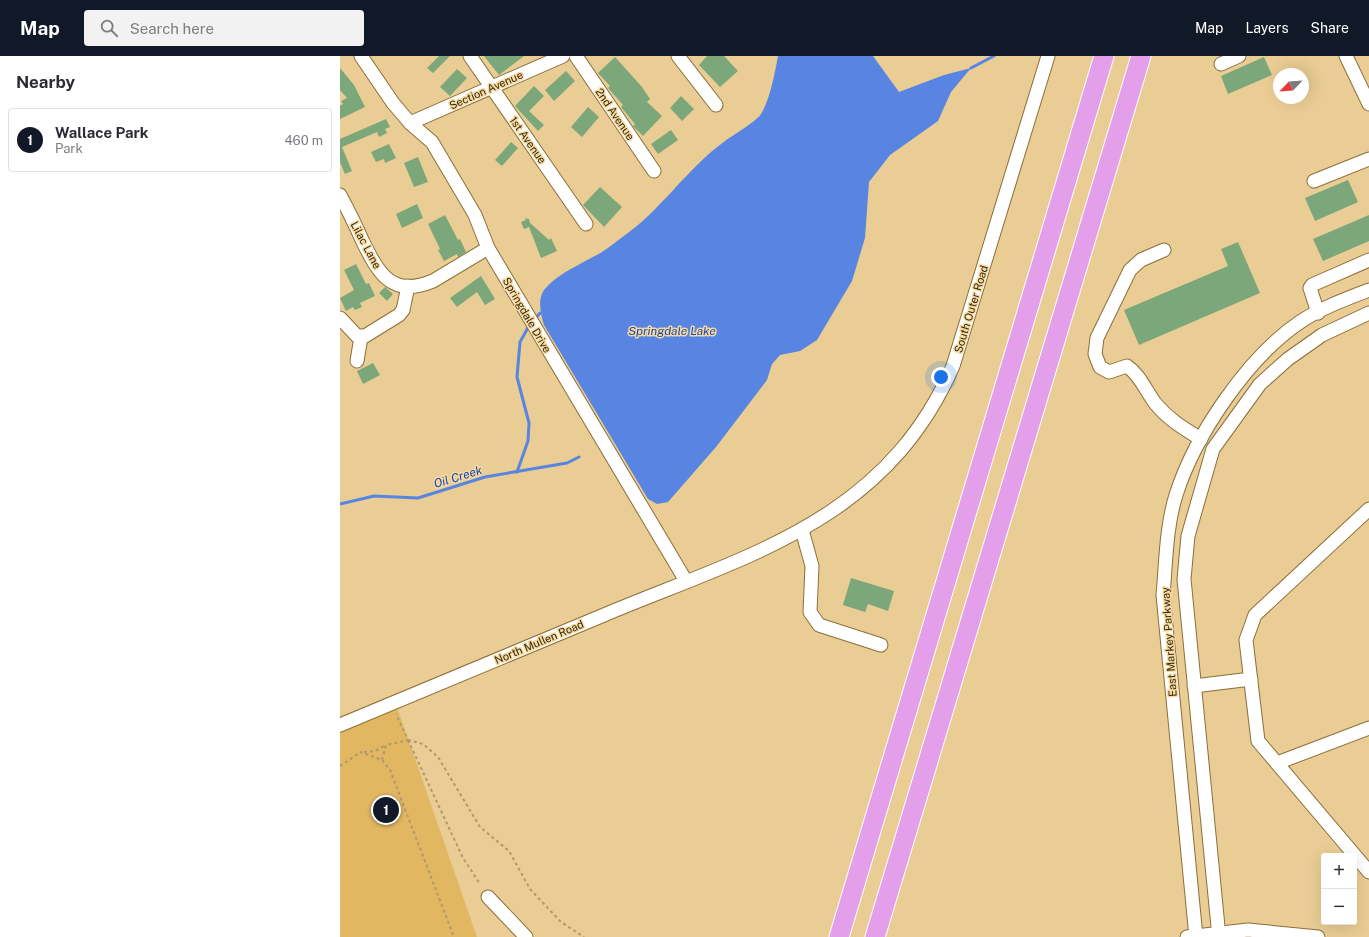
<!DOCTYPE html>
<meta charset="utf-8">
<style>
:root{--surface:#fff;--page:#f2f2f3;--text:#2b2b33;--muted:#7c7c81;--line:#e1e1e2;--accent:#111827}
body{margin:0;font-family:"Public Sans",sans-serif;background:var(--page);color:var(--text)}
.controls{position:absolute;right:12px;bottom:12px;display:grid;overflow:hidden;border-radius:4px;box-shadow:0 4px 16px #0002}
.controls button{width:36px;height:36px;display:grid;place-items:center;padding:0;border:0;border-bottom:1px solid var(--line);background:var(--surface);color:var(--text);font:20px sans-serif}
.compass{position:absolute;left:933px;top:12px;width:36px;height:36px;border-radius:50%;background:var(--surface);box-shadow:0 4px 16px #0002;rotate:245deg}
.you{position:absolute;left:601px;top:321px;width:14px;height:14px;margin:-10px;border:3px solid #fff;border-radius:50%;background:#1a73e8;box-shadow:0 0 0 6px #1a73e833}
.badge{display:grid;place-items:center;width:26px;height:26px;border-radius:50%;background:var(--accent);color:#fff;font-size:13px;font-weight:700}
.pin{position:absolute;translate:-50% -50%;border:2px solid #fff;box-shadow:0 1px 4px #0006}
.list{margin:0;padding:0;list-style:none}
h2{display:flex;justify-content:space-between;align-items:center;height:52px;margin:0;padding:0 16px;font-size:17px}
h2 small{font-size:13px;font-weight:400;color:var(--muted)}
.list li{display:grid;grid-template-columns:26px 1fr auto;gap:12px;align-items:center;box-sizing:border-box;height:64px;margin:0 8px 8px;padding:0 8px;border:1px solid var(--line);border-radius:4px}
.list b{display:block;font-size:15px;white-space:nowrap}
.list p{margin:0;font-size:13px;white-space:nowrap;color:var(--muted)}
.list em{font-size:13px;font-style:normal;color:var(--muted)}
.icon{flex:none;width:22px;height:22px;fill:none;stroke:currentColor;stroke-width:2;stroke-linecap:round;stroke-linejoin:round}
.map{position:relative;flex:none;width:1029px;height:881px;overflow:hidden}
header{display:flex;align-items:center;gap:24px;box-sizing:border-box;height:56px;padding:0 20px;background:var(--accent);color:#fff}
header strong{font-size:19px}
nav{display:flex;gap:22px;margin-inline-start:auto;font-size:14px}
.search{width:280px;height:36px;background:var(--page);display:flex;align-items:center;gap:10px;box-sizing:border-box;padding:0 14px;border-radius:4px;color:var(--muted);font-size:15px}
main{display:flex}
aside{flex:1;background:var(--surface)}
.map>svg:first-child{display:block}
.green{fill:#e1b762}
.water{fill:#5885e1}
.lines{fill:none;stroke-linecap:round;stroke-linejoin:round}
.stream{stroke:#5885e1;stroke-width:3}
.building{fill:#7ca77a}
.minor-casing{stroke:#8a6f39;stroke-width:15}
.highway-casing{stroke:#fff;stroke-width:21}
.path{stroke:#b0986a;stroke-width:2;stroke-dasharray:3 3;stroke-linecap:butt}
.minor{stroke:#fff;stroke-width:13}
.highway{stroke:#e39fea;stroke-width:19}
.labels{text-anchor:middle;stroke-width:3;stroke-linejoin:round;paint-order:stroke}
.street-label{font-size:11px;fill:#322710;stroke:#f7daa1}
.water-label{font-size:12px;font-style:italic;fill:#1847b2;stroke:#f7daa1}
</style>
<header>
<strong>Map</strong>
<div class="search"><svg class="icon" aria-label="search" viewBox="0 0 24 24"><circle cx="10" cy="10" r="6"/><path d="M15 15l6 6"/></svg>Search here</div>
<nav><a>Map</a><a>Layers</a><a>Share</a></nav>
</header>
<main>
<aside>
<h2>Nearby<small></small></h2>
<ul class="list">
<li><span class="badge">1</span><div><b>Wallace Park</b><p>Park</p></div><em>460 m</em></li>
</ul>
</aside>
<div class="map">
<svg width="1029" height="881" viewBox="0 0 1029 881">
<rect width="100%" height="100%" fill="#eacd94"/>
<polygon class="green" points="57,651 137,881 0,881 0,675"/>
<path class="water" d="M438,0H533L559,36L604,19L631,12L611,36L598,65L550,99L529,126L525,182L512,225L477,284L460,295L440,299L432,308L427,324L376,391L328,446L317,448L308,443L204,269C201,259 197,244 204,234C216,219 235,211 251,202C262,197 272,189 281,182C321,155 346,113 385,85C393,79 417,65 421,58C430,44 435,16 438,0Z"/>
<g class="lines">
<g class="stream">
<polyline points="631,12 654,0"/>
<polyline points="195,263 200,257"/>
<polyline points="177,416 188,385 189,367 177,321 180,286 190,268"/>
<polyline points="0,448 34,440 78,442 145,421 227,407 239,401"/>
</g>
</g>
<g class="building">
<polygon points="99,0 110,0 93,17 87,12"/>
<polygon points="144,0 184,0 159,19"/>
<polygon points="367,0 384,0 398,15 380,31 359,9"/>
<polygon points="275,1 302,31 310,43 307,46 322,60 303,80 293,70 295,68 281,51 283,49 268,32 270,30 258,17"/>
<polygon points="924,1 932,19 888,38 881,20"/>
<polygon points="0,12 14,29 25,51 0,63 0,50 3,48 1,45 7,42 0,34"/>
<polygon points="117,13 127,22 110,40 100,31"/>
<polygon points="226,15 235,25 214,45 205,34"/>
<polygon points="194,30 204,40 189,55 204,69 198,75 175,50"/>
<polygon points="341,40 354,53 342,65 330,52"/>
<polygon points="248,51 259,61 242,81 231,71"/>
<polygon points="46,63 50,71 45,73 47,77 39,81 37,76 2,91 12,115 5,118 0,106 0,83"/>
<polygon points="331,74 338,84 318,98 311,88"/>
<polygon points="171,86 178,92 162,110 155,104"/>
<polygon points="49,88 56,102 45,107 44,103 36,106 31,96"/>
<polygon points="78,101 88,126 74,131 64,107"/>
<polygon points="1008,124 1018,146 975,165 965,142"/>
<polygon points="260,131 282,151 264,171 243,149"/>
<polygon points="77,148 83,162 62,172 56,158"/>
<polygon points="105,159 118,184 120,183 126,196 118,201 117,198 104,205 98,194 100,193 88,168"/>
<polygon points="1029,159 1029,185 983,205 973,183"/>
<polygon points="185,162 189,163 190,167 209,184 211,182 217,195 201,202 189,171 184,173 181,166 186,164"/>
<polygon points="898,186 920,237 799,289 784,254 888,210 881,193"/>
<polygon points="16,208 26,228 29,227 35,240 20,247 22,251 15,254 13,251 6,255 0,242 14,234 4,214"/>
<polygon points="141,220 155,243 145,249 137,236 117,251 110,242"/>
<polygon points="45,231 53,238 47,245 39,237"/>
<polygon points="33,307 40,319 23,328 17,315"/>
<polygon points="511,522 554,535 548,555 528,548 525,556 503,549"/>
</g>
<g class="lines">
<defs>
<g id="minor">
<polyline points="21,0 53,47 70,67 92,86 135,159 148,192 346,525"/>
<polyline points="130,0 246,168"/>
<polyline points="236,0 314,115"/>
<polyline points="338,0 376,49"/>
<polyline points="1006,0 1029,48"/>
<polyline points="881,8 899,0"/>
<polyline points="70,67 223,0"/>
<polyline points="974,125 1029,103"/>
<path d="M0,139C8,154 16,170 23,186C39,218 52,242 93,225L148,192"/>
<path d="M824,194L801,204L790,214L757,282L755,298L760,311L769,316L787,310C800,319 806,335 815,347C829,364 843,372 861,383"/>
<polyline points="978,257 970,232 972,229 1029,204"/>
<polyline points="0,262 17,280 25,280 59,259 63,254 68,230"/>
<polyline points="17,305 21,281"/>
<polyline points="1029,453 915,559 906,584 918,685 1029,816"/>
<polyline points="462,474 472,510 470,556 479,569 541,589"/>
<polyline points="854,630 911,623"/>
<path d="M0,669C88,633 176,596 264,559C407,499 545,466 613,310L708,0"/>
<polyline points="937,707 1029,672"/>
<polyline points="148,841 186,881"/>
<polyline points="847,881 908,874 978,881"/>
<path d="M856,881L823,539C826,506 826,471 836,439C855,379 908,301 960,266C981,252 1006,243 1029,234"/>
<polyline points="879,881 844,523 848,480 873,393 920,328 948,303 982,279 1029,257"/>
</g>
<g id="highway">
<polyline points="499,881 764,0"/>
<polyline points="535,881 801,0"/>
</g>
</defs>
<use href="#minor" class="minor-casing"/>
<use href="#highway" class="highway-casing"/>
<g class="path">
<polyline points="68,684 83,688 98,701 140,771 169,795 190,833 221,866 244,881"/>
<polyline points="68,684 123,802 140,828"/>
<polyline points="24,696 35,695 46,689"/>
<polyline points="42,704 46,689 68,684 56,658"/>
<polyline points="0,710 21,696 42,704 50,714 114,881"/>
</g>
<use href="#minor" class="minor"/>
<use href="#highway" class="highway"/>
</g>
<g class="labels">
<g class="street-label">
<text transform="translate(146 34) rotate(-24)" y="4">Section Avenue</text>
<text transform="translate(275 58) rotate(56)" y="4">2nd Avenue</text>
<text transform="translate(188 84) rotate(55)" y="4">1st Avenue</text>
<text transform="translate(26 189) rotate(62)" y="4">Lilac Lane</text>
<text transform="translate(631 253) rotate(-73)" y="4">South Outer Road</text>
<text transform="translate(187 259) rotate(60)" y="4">Springdale Drive</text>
<text transform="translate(199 586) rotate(-23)" y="4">North Mullen Road</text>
<text transform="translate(829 586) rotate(-94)" y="4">East Markey Parkway</text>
</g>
<g class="water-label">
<text x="332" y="279">Springdale Lake</text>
<text transform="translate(118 421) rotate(-17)" y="4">Oil Creek</text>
</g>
</g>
</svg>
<div class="controls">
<button>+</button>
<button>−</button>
</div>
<svg class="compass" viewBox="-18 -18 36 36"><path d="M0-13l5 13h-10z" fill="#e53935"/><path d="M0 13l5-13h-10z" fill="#7c7c81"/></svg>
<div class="you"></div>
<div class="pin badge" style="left:46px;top:754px">1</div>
</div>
</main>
